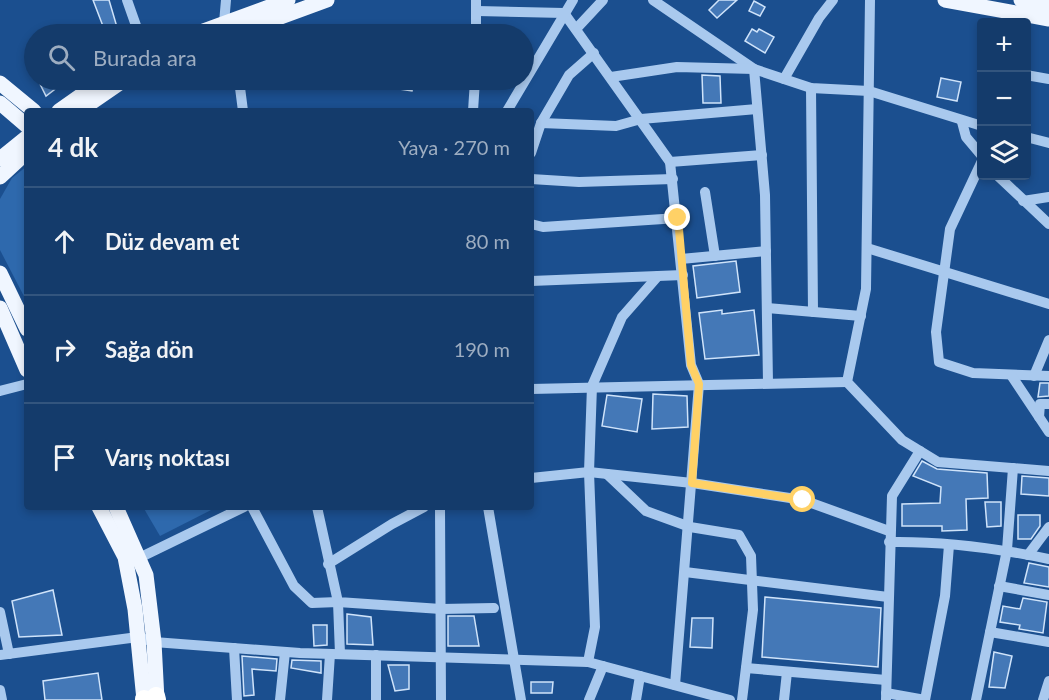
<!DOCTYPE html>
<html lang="tr">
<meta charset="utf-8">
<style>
:root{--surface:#143b6b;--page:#214673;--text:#f1f3f6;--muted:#9dadc1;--line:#33557e}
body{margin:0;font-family:Lato,sans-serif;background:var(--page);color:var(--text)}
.controls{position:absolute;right:18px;top:18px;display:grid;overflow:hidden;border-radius:6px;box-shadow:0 3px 9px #0003}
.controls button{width:54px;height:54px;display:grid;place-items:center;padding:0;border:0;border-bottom:2px solid var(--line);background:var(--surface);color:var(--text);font:30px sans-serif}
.stop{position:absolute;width:18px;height:18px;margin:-14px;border:4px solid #ffd166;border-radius:50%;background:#fff}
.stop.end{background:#ffd166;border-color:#fff;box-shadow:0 2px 6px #0008}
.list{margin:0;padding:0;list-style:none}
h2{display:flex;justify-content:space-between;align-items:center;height:78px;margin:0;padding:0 24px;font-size:26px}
h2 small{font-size:20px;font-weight:400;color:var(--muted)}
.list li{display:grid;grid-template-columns:39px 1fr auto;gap:18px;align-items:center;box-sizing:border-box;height:108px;padding:0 24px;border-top:2px solid var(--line)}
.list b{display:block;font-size:22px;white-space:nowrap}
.list em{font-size:20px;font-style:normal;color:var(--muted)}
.icon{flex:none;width:33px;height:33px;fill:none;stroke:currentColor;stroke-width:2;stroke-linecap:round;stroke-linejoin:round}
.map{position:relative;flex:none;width:1049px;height:700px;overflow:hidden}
.search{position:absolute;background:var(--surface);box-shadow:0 3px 9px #0003;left:24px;top:24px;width:510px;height:66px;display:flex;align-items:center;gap:15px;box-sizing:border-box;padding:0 21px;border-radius:33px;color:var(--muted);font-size:22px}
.panel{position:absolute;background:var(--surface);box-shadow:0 3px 9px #0003;left:24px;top:108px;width:510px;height:402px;border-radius:6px}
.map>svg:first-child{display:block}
.green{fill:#2e69ad}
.building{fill:#4478b7;stroke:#cfe3fa;stroke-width:1.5}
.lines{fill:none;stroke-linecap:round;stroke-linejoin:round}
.minor{stroke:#a9c9ee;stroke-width:10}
.major{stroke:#f0f6ff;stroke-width:15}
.highway{stroke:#fff;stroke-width:18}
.route{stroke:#ffd166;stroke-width:8}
</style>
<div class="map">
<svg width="1049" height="700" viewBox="0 0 1049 700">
<rect width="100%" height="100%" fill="#1b4f8f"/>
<g class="green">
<polygon points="27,166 27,302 0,250 0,199 12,178"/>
<polygon points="143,507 217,507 160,536"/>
</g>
<g class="building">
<polygon points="93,0 109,0 119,34 106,34"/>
<polygon points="719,0 737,0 717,18 709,10"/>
<polygon points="754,1 765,7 760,16 749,11"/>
<polygon points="752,29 757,32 759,29 774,37 765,53 745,41"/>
<polygon points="702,75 720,76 721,103 703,103"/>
<polygon points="941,78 961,82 957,101 937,97"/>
<polygon points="38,80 67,80 46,96"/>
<polygon points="366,80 414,80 412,91 366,84"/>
<polygon points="736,261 740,292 697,298 693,266"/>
<polygon points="722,310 722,314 754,310 759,355 705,359 699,313"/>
<polygon points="1040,383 1049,383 1049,396 1038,397"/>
<polygon points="653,394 687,396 688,427 652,429"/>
<polygon points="607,395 642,399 637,432 602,426"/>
<polygon points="922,461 937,469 987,473 988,498 966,499 967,530 942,531 942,526 902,526 902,504 940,503 941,487 913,476"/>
<polygon points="1022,476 1049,478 1049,496 1021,494"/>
<polygon points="985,502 1001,502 1001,526 987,527"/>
<polygon points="1018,515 1040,515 1040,526 1031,539 1018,539"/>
<polygon points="1029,563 1049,567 1049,587 1024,583"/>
<polygon points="53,590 62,635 19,637 12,601"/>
<polygon points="765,597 881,608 878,667 762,657"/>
<polygon points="1023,598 1047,602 1043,633 1019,629 1020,625 1000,622 1003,606 1020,609"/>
<polygon points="347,614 371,617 373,645 347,644"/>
<polygon points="448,616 474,616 479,646 448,646"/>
<polygon points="692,618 713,618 712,648 690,647"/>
<polygon points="313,625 327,625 327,645 314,646"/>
<polygon points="994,652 1012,656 1005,688 989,687"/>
<polygon points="242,656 277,659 276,671 252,669 254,695 244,696"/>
<polygon points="292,660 321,661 321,673 291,668"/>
<polygon points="388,665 409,665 409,689 395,691"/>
<polygon points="98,673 102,700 45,700 43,681"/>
<polygon points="531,682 553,682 552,693 531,693"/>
</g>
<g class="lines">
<g class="minor">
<polyline points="127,0 139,34"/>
<polyline points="476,0 476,34"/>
<polyline points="653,0 754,69 765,195 768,383"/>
<polyline points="870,0 866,289 847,382 902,440 938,462 1049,471"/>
<polyline points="477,11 564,13 670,162 691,365 699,384 675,685"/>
<polyline points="224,23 226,0"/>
<polyline points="576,29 603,0"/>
<polyline points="1026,75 1049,79"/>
<polyline points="611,77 677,67 754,69 811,88 869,91 982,126"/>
<polyline points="784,79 819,18 833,0"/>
<polyline points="239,80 243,111"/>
<polyline points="811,88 813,312"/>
<polyline points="473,111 475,80"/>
<polyline points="507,111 573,0"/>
<polyline points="962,122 966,137 982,156"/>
<polyline points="541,123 616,126 641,119 757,109"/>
<polyline points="1026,137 1049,143"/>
<polyline points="531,153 541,123 569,75 594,53"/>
<polyline points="982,161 950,229 936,332 939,362 973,373 1049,376"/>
<polyline points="670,162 762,155"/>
<polyline points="998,176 1049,224"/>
<polyline points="531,179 579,182 673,179"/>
<polyline points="705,192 715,256"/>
<polyline points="1023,201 1049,197"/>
<polyline points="531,224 543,227 678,218"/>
<polyline points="867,248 1049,304"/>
<polyline points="681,259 766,251"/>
<polyline points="531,281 683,275"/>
<polyline points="767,308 861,316"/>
<polyline points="1011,375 1049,432"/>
<polyline points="1034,376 1049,340"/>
<polyline points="531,389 847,382"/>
<polyline points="0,391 27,384"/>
<polyline points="1039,417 1040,404 1049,404"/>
<polyline points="607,474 646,511 690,527 739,535 751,556 753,610 742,700"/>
<polyline points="531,478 589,472 692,483 803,500 889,531"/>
<polyline points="252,507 294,586 312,603 338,602 340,654"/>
<polyline points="317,507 338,602 441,609 494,608"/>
<polyline points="440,507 441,700"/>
<polyline points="488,507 521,700"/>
<path d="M889,542C943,541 996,548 1049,559"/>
<polyline points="1028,555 1049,527"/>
<polyline points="139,558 244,507"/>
<polyline points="328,564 392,524 424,507"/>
<polyline points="685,572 888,597"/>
<polyline points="999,586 1049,595"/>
<polyline points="0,612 9,654"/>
<polyline points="990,632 1049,642"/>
<polyline points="234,648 237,700"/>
<polyline points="0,655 138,637 154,642 300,653 588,662 730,700"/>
<polyline points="376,655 376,700"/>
<polyline points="588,662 595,627 589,472 592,386 622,317 658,276"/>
<polyline points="746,668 886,680"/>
<polyline points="0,690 2,700"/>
<polyline points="886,693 925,700 945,596 949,545"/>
<polyline points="280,700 285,652"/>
<polyline points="327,700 330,654"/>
<polyline points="589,700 603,666"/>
<polyline points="636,700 640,676"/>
<polyline points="784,700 787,672"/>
<polyline points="886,700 892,496 920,451"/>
<polyline points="976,700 1007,550 1013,468"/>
<polyline points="1043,700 1049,681"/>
</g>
<g class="major">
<polyline points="945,0 1049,19"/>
<polyline points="1021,0 1049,5"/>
<polyline points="195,34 288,0"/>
<polyline points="234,34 327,0"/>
<polyline points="0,83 34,111"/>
<polyline points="0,103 27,126"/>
<polyline points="59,111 103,80"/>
<polyline points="79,111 124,80"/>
<polyline points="0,159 27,137"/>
<polyline points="0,177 27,152"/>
<polyline points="0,273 27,329"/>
<polyline points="0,308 27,370"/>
<polyline points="99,507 125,557 135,609 144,700"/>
<polyline points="116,507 146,575 154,642 157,700"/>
</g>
<g class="highway">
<polyline points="156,696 157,700"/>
<polyline points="144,700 144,699"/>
</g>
</g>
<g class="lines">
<polyline class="route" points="678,218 691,365 699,384 692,483 803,500"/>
</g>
</svg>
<div class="controls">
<button>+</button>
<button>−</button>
<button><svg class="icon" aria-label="layers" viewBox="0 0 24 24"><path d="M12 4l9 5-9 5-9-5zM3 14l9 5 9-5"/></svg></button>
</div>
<div class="stop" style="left:803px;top:500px"></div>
<div class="stop end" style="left:678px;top:218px"></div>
<div class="search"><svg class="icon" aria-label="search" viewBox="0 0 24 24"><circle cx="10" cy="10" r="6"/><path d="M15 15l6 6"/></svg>Burada ara</div>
<section class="panel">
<h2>4 dk<small>Yaya · 270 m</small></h2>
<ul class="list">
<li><svg class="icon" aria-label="ahead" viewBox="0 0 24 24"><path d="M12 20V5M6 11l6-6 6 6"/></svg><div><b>Düz devam et</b></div><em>80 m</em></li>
<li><svg class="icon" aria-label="right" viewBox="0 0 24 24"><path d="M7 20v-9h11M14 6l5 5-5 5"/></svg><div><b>Sağa dön</b></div><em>190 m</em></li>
<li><svg class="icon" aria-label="arrive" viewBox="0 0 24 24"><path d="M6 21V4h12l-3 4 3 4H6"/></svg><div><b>Varış noktası</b></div></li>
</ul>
</section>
</div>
